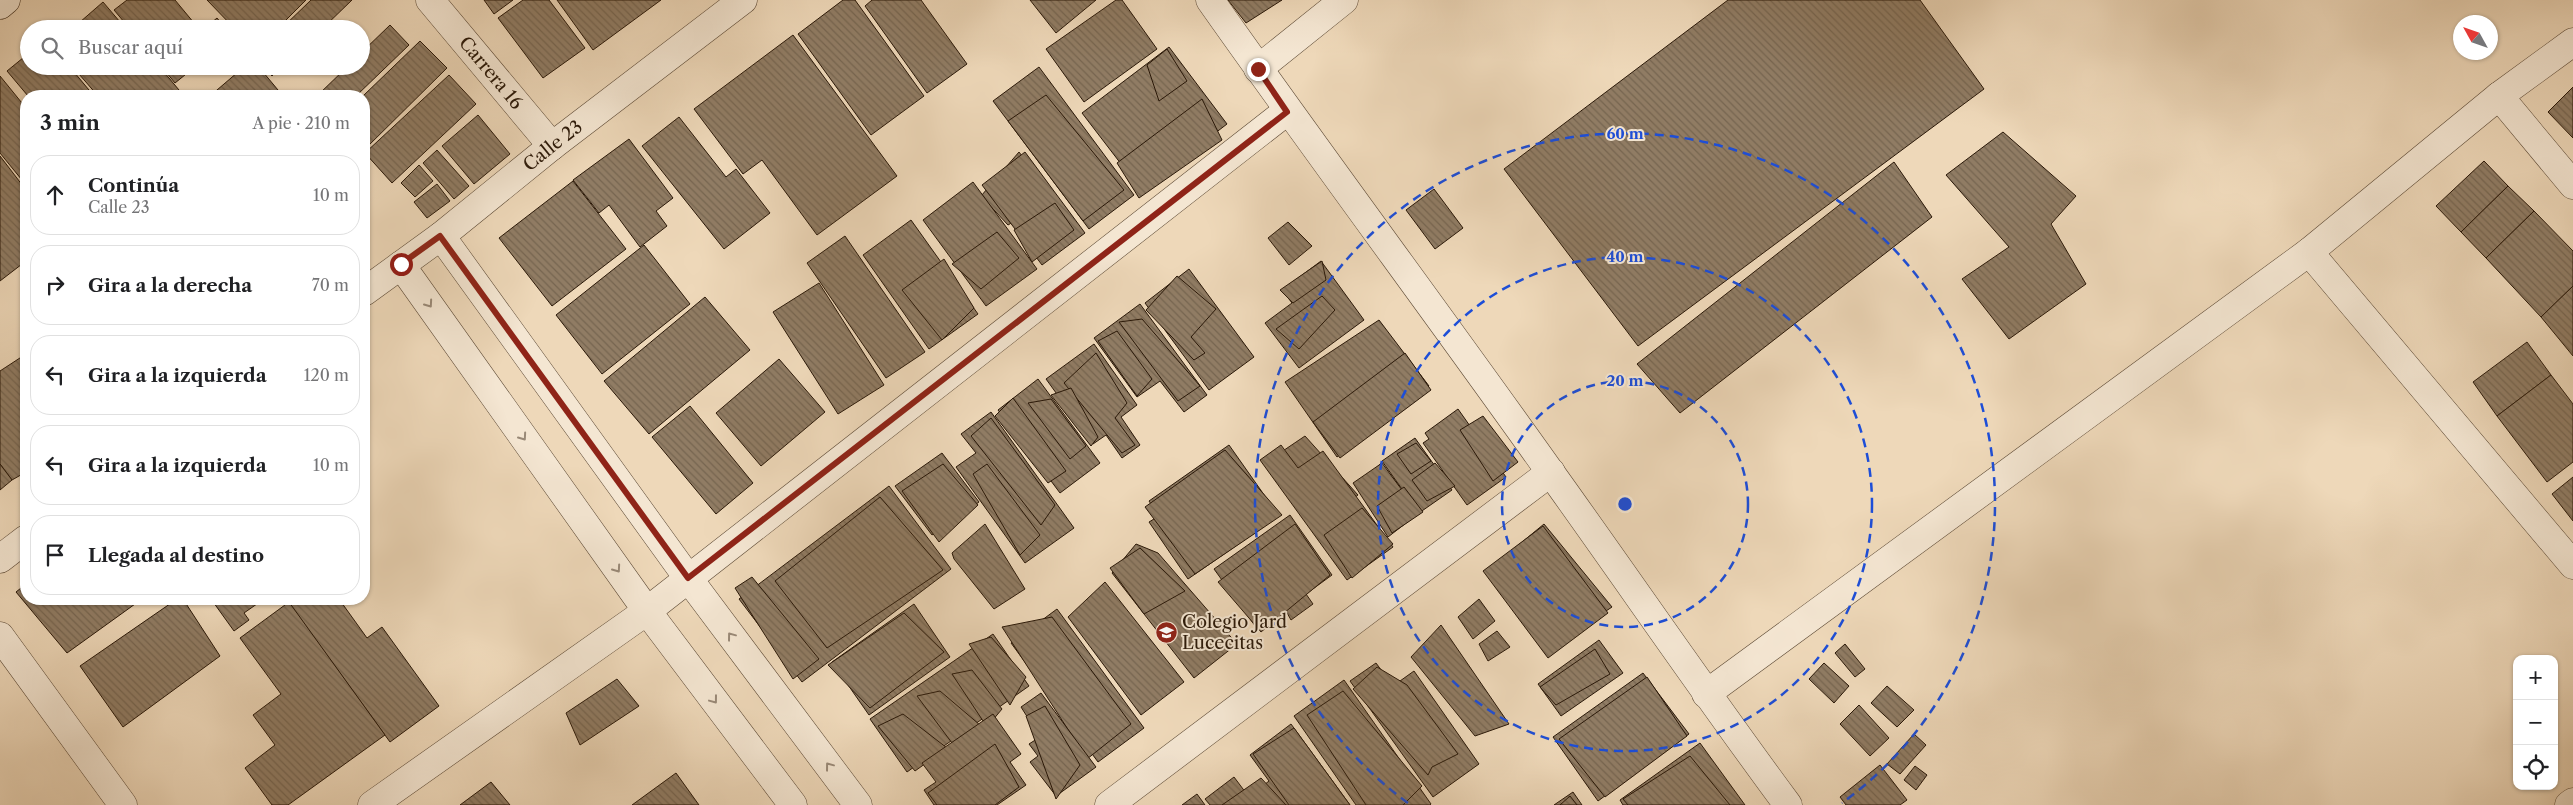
<!DOCTYPE html>
<html lang="es">
<meta charset="utf-8">
<style>
:root{--surface:#fff;--page:#f2f2f2;--text:#202124;--muted:#757577;--line:#e0e0e0}
body{margin:0;font-family:"Libre Caslon Text",serif;background:var(--page);color:var(--text)}
.controls{position:absolute;right:15px;bottom:15px;display:grid;overflow:hidden;border-radius:10px;box-shadow:0 1px 4px #0004}
.controls button{width:45px;height:45px;display:grid;place-items:center;padding:0;border:0;border-bottom:1px solid var(--line);background:var(--surface);color:var(--text);font:25px sans-serif}
.compass{position:absolute;left:2453px;top:15px;width:45px;height:45px;border-radius:50%;background:var(--surface);box-shadow:0 1px 4px #0004;rotate:310deg}
.stop{position:absolute;width:15px;height:15px;margin:-11px;border:4px solid #8f2418;border-radius:50%;background:#fff}
.stop.end{background:#8f2418;border-color:#fff;box-shadow:0 1px 5px #0008}
.list{margin:0;padding:0;list-style:none}
h2{display:flex;justify-content:space-between;align-items:center;height:65px;margin:0;padding:0 20px;font-size:21px}
h2 small{font-size:16px;font-weight:400;color:var(--muted)}
.list li{display:grid;grid-template-columns:32px 1fr auto;gap:15px;align-items:center;box-sizing:border-box;height:80px;margin:0 10px 10px;padding:0 10px;border:1px solid var(--line);border-radius:20px}
.list b{display:block;font-size:19px;white-space:nowrap}
.list p{margin:0;font-size:16px;white-space:nowrap;color:var(--muted)}
.list em{font-size:16px;font-style:normal;color:var(--muted)}
.icon{flex:none;width:28px;height:28px;fill:none;stroke:currentColor;stroke-width:2;stroke-linecap:round;stroke-linejoin:round}
.map{position:relative;flex:none;width:2573px;height:805px;overflow:hidden}
.search{position:absolute;background:var(--surface);box-shadow:0 1px 4px #0004;left:20px;top:20px;width:350px;height:55px;display:flex;align-items:center;gap:12px;box-sizing:border-box;padding:0 18px;border-radius:28px;color:var(--muted);font-size:19px}
.panel{position:absolute;background:var(--surface);box-shadow:0 1px 4px #0004;left:20px;top:90px;width:350px;height:515px;border-radius:20px}
.map>svg:first-child{display:block}
.building{fill:url(#building-back-hatch);stroke:#2a1808}
.lines{fill:none;stroke-linecap:round;stroke-linejoin:round}
.street-casing{stroke:#5b4834;stroke-width:29}
.secondary-casing{stroke:#2a1808;stroke-width:29}
.street{stroke:#f4e6d2;stroke-width:28}
.secondary{stroke:#f4e6d2;stroke-width:28}
.oneway{stroke:#998977}
.route{stroke:#8f2418;stroke-width:6}
.ring{fill:none;stroke:#1d4ed8;stroke-width:2.5;stroke-dasharray:9 6}
.labels{text-anchor:middle;stroke-width:4;stroke-linejoin:round;paint-order:stroke}
.street-label{font-size:18px;fill:#2a1808;stroke:#f4e6d2}
.poi-label{font-size:18px;fill:#2a1808;stroke:#f4e6d2;text-anchor:start}
.centre{fill:#1d4ed8;stroke:#f4e6d2;stroke-width:2.5}
.ring-label{font-size:15px;text-anchor:middle;font-weight:bold;fill:#1d4ed8;stroke:#f4e6d2;stroke-width:4;stroke-linejoin:round;paint-order:stroke}
</style>
<div class="map">
<svg width="2573" height="805" viewBox="0 0 2573 805">
<defs>
<pattern id="building-back-hatch" width="6" height="6" patternUnits="userSpaceOnUse" patternTransform="scale(1.25)"><rect width="6" height="6" fill="#907c64"/><path d="M-1 5l2 2M0 0l6 6M5-1l2 2" fill="none" stroke="#766550"/></pattern>
</defs>
<rect width="100%" height="100%" fill="#eed8b9"/>
<filter id="stains"><feTurbulence type="fractalNoise" baseFrequency=".004" numOctaves="4"/><feColorMatrix values="0 0 0 0 .2 0 0 0 0 .09 0 0 0 0 .02 0 0 0 .5 -.17"/></filter>
<radialGradient id="worn" r=".72"><stop offset=".6" stop-color="#630" stop-opacity="0"/><stop offset="1" stop-color="#630" stop-opacity=".3"/></radialGradient>
<g class="building">
<polygon points="127,0 175,0 199,29 130,29 114,10"/>
<polygon points="207,0 306,0 277,29 235,29"/>
<polygon points="311,0 352,0 322,29 281,29"/>
<polygon points="484,0 513,0 494,14"/>
<polygon points="523,0 549,0 585,48 543,78 498,18"/>
<polygon points="557,0 661,0 593,50"/>
<polygon points="843,0 855,0 924,96 871,135 798,34"/>
<polygon points="872,0 921,0 967,64 927,93 865,6"/>
<polygon points="1030,0 1096,0 1056,33"/>
<polygon points="1116,0 1122,0 1157,49 1084,102 1046,49"/>
<polygon points="1228,0 1282,0 1246,23"/>
<polygon points="1728,0 1920,0 1984,89 1638,346 1504,169"/>
<polygon points="103,2 126,29 72,29"/>
<polygon points="217,18 226,29 204,29"/>
<polygon points="390,25 409,45 356,96 317,96 348,66 361,66 361,53"/>
<polygon points="793,35 897,176 817,235 762,160 743,174 694,109"/>
<polygon points="420,41 447,68 364,150 363,96"/>
<polygon points="1169,47 1227,124 1141,190 1082,113"/>
<polygon points="1167,49 1187,81 1159,101 1147,65"/>
<polygon points="29,53 29,66 69,66 94,96 28,96 7,71"/>
<polygon points="72,66 159,66 184,96 98,96"/>
<polygon points="161,66 196,66 175,83"/>
<polygon points="233,66 258,66 283,96 210,96 238,72"/>
<polygon points="262,66 282,66 272,76"/>
<polygon points="1039,67 1134,195 1089,229 993,101"/>
<polygon points="449,75 476,104 392,183 365,153"/>
<polygon points="0,76 26,108 26,185 0,153"/>
<polygon points="2573,87 2573,138 2548,112"/>
<polygon points="1046,95 1124,190 1083,221 1008,121"/>
<polygon points="1202,99 1222,140 1139,198 1117,163"/>
<polygon points="478,115 510,154 474,184 442,146"/>
<polygon points="679,117 726,177 736,169 770,213 724,249 642,146"/>
<polygon points="2003,132 2076,196 2051,224 2086,284 2009,339 1962,279 2009,247 1946,175"/>
<polygon points="629,139 673,198 656,211 667,226 640,247 609,205 599,213 573,180"/>
<polygon points="437,150 469,186 454,199 423,163"/>
<polygon points="1019,152 1054,198 1008,225 981,196"/>
<polygon points="1025,152 1085,233 1042,265 982,185"/>
<polygon points="0,156 26,190 26,261 0,281"/>
<polygon points="2484,161 2508,186 2461,232 2436,206"/>
<polygon points="1894,162 1932,217 1680,413 1637,364"/>
<polygon points="419,165 433,181 415,197 401,183"/>
<polygon points="573,181 626,249 552,306 499,238"/>
<polygon points="973,182 1037,269 986,306 923,220"/>
<polygon points="437,184 450,201 427,218 414,202"/>
<polygon points="2508,186 2534,211 2486,258 2461,232"/>
<polygon points="1434,189 1463,228 1435,249 1406,210"/>
<polygon points="1055,203 1074,230 1032,262 1014,230"/>
<polygon points="2534,211 2573,251 2573,286 2541,317 2486,258"/>
<polygon points="911,220 978,314 929,349 863,255"/>
<polygon points="1288,222 1312,246 1289,265 1268,238"/>
<polygon points="997,232 1019,258 981,289 952,264"/>
<polygon points="845,236 925,352 886,378 807,263"/>
<polygon points="644,245 690,304 602,374 556,315"/>
<polygon points="944,259 974,308 942,340 902,290"/>
<polygon points="1321,261 1364,320 1299,368 1265,323 1292,303 1282,290"/>
<polygon points="1322,261 1326,280 1293,303 1280,290"/>
<polygon points="1189,269 1254,357 1209,390 1145,303"/>
<polygon points="1177,276 1216,309 1191,337 1205,353 1194,360 1146,310"/>
<polygon points="819,283 884,385 838,414 773,312"/>
<polygon points="2573,286 2573,356 2541,317"/>
<polygon points="1322,296 1335,310 1299,349 1276,329"/>
<polygon points="705,297 750,350 649,434 604,381"/>
<polygon points="1140,304 1207,395 1184,412 1160,381 1137,397 1094,338"/>
<polygon points="1142,319 1200,386 1178,401 1119,322"/>
<polygon points="1379,320 1429,386 1337,457 1285,382"/>
<polygon points="1117,331 1152,379 1137,396 1098,341"/>
<polygon points="2527,342 2551,375 2497,416 2473,382"/>
<polygon points="1094,344 1137,405 1121,417 1140,445 1122,458 1106,435 1093,444 1046,379"/>
<polygon points="1096,353 1127,403 1115,418 1135,445 1122,453 1064,383"/>
<polygon points="1405,353 1431,390 1340,458 1313,422"/>
<polygon points="26,354 26,472 12,480 0,464 0,371"/>
<polygon points="779,359 825,412 761,466 716,413"/>
<polygon points="2551,375 2573,404 2573,462 2547,482 2497,416"/>
<polygon points="1038,379 1100,463 1060,493 998,410"/>
<polygon points="1071,388 1098,437 1091,446 1051,395"/>
<polygon points="1013,398 1066,471 1048,483 995,416"/>
<polygon points="1051,399 1086,446 1070,459 1028,403"/>
<polygon points="690,406 753,483 716,514 652,437"/>
<polygon points="1458,409 1506,477 1467,505 1423,443 1429,439 1425,433"/>
<polygon points="991,412 1074,528 1025,563 956,467 976,453 961,434"/>
<polygon points="1483,416 1518,462 1493,481 1460,430"/>
<polygon points="991,418 1055,505 1041,525 971,436"/>
<polygon points="1305,436 1358,495 1315,528 1268,461"/>
<polygon points="1415,438 1452,490 1419,513 1382,461"/>
<polygon points="1416,443 1431,461 1411,474 1397,454"/>
<polygon points="1229,445 1279,516 1188,579 1149,522 1159,516 1149,501"/>
<polygon points="1281,445 1298,468 1323,451 1393,547 1347,580 1260,460"/>
<polygon points="1225,450 1282,515 1195,574 1145,507"/>
<polygon points="942,453 979,502 932,535 895,486"/>
<polygon points="1381,463 1399,486 1380,496 1368,476"/>
<polygon points="1382,463 1419,513 1388,537 1353,483"/>
<polygon points="1435,463 1455,486 1427,501 1412,480"/>
<polygon points="0,464 12,480 0,490"/>
<polygon points="943,464 978,505 939,542 902,491"/>
<polygon points="987,464 1040,535 1020,555 973,474"/>
<polygon points="2573,477 2573,521 2552,494"/>
<polygon points="889,486 951,569 802,682 739,599"/>
<polygon points="1404,487 1423,512 1392,533 1377,506"/>
<polygon points="880,497 943,570 827,648 775,581"/>
<polygon points="1362,508 1393,544 1352,578 1324,535"/>
<polygon points="1290,515 1332,575 1306,594 1313,604 1291,620 1286,611 1258,630 1214,569"/>
<polygon points="985,524 1025,589 994,609 954,559 952,553"/>
<polygon points="1295,524 1330,575 1261,632 1218,582"/>
<polygon points="1544,524 1612,607 1548,650 1493,566"/>
<polygon points="1543,526 1608,613 1548,658 1483,571"/>
<polygon points="1136,544 1158,553 1237,644 1194,678 1112,573"/>
<polygon points="1140,548 1185,591 1144,614 1110,568"/>
<polygon points="752,577 819,659 793,679 735,588"/>
<polygon points="1105,582 1184,682 1141,715 1068,617"/>
<polygon points="26,584 26,599 142,599 67,653 16,592"/>
<polygon points="177,599 183,599 220,656 123,727 80,666"/>
<polygon points="211,599 264,599 244,613 249,620 234,631"/>
<polygon points="286,599 339,599 367,638 382,627 439,706 390,742"/>
<polygon points="1479,599 1495,621 1473,639 1458,617"/>
<polygon points="289,602 385,735 288,805 272,805 245,768 275,745 253,715 281,694 240,638"/>
<polygon points="914,604 950,657 869,715 832,662"/>
<polygon points="1057,609 1144,728 1098,762 1011,643"/>
<polygon points="904,613 944,652 870,708 828,665"/>
<polygon points="1052,617 1131,724 1087,759 1002,627"/>
<polygon points="1441,625 1509,724 1475,736 1411,657"/>
<polygon points="1497,631 1510,647 1488,661 1479,644"/>
<polygon points="993,634 1029,686 907,772 870,719"/>
<polygon points="991,637 1026,677 1010,705 969,644"/>
<polygon points="1599,640 1623,673 1561,716 1538,684"/>
<polygon points="1845,644 1865,669 1855,677 1835,653"/>
<polygon points="1595,649 1610,674 1556,705 1540,687"/>
<polygon points="1376,663 1393,686 1414,671 1479,764 1433,797 1350,681"/>
<polygon points="1824,663 1849,686 1834,703 1809,679"/>
<polygon points="1377,667 1407,685 1458,754 1432,767 1428,775 1353,689"/>
<polygon points="972,670 1002,709 987,727 952,674"/>
<polygon points="1643,673 1689,734 1598,801 1553,737"/>
<polygon points="1647,677 1687,736 1605,797 1559,739"/>
<polygon points="617,679 639,706 580,745 566,713"/>
<polygon points="1344,680 1431,804 1430,805 1356,805 1294,716"/>
<polygon points="1887,686 1914,710 1897,727 1871,703"/>
<polygon points="940,691 980,725 952,743 917,696"/>
<polygon points="1343,691 1422,786 1403,805 1366,805 1307,715"/>
<polygon points="1041,693 1096,767 1056,796 1030,762 1038,756 1029,744 1040,737 1021,707"/>
<polygon points="1859,705 1889,738 1870,756 1840,724"/>
<polygon points="1045,706 1080,765 1056,799 1026,716"/>
<polygon points="903,714 947,748 915,771 878,726"/>
<polygon points="993,714 1021,754 1010,762 1026,785 997,805 934,805 924,790 936,782 922,763"/>
<polygon points="1291,724 1350,805 1210,805 1205,799 1234,777 1249,797 1269,781 1250,755"/>
<polygon points="1294,728 1350,805 1289,805 1253,754"/>
<polygon points="1914,734 1926,745 1900,774 1887,764"/>
<polygon points="1700,743 1745,805 1623,805 1620,800"/>
<polygon points="995,744 1019,787 995,805 937,805 928,793"/>
<polygon points="1690,756 1730,805 1628,805 1623,799"/>
<polygon points="1880,765 1907,800 1900,805 1846,805 1840,797"/>
<polygon points="1915,766 1927,775 1916,790 1904,780"/>
<polygon points="676,773 699,805 632,805"/>
<polygon points="1261,778 1286,805 1222,805"/>
<polygon points="491,782 510,805 460,805"/>
<polygon points="1573,792 1582,805 1554,805"/>
<polygon points="1197,794 1205,805 1182,805"/>
<polygon points="1570,796 1577,805 1560,805"/>
</g>
<g class="lines">
<defs>
<g id="street">
<path id="s1" d="M430,0L552,146"/>
<path d="M1210,0C1322,159 1438,314 1551,473C1630,583 1707,696 1788,805"/>
<polyline points="1258,69 1344,0"/>
<polyline points="2499,96 2573,185"/>
<polyline points="441,236 688,578 858,805"/>
<polyline points="2309,252 2573,565"/>
<polyline points="401,265 647,611 793,805"/>
<path id="s2" d="M364,292L441,236L552,146L743,0"/>
<polyline points="0,559 26,539"/>
<polyline points="0,636 123,805"/>
<polyline points="1706,694 2309,252 2499,96 2573,42"/>
<polyline points="372,805 647,611 1287,111"/>
<polyline points="1109,805 1551,472"/>
<polyline points="2569,805 2573,802"/>
</g>
<polyline id="secondary" points="0,5 6,0"/>
</defs>
<use href="#street" class="street-casing"/>
<use href="#secondary" class="secondary-casing"/>
<use href="#street" class="street"/>
<use href="#secondary" class="secondary"/>
</g>
<defs><path id="oneway-chevron" d="M-2-3.5L2.5 0L-2 3.5" fill="none" stroke-width="1.6" stroke-linecap="round" stroke-linejoin="round" transform="scale(1.25)"/></defs>
<g class="oneway">
<use href="#oneway-chevron" transform="translate(429 304) rotate(55)"/>
<use href="#oneway-chevron" transform="translate(523 437) rotate(55)"/>
<use href="#oneway-chevron" transform="translate(617 569) rotate(55)"/>
<use href="#oneway-chevron" transform="translate(731 636) rotate(-127)"/>
<use href="#oneway-chevron" transform="translate(714 700) rotate(53)"/>
<use href="#oneway-chevron" transform="translate(829 766) rotate(-127)"/>
</g>
<g class="lines">
<polyline class="route" points="401,264 440,236 688,578 1287,112 1258,69"/>
</g>
<g class="ring">
<circle cx="1625" cy="504" r="123"/>
<circle cx="1625" cy="504" r="247"/>
<path d="M1408 803A370 370 0 1 1 1842 803"/>
</g>
<defs>
<symbol id="school-disc" viewBox="-11 -11 22 22"><circle r="9.5" fill="#8f2418" stroke="#f4e6d2"/><path d="M0-5L7-2L0 1L-7-2ZM-4 1L0 2.5L4 1V4Q0 6-4 4Z" fill="#fff"/></symbol>
</defs>
<g fill-rule="evenodd">
<use href="#school-disc" x="1154" y="620" width="25" height="25"/>
</g>
<g class="labels">
<g class="street-label">
<text dy="6" stroke="none"><textPath href="#s1" startOffset="95">Carrera 16</textPath></text>
<text dy="6" stroke="none"><textPath href="#s2" startOffset="239">Calle 23</textPath></text>
</g>
<g class="poi-label">
<text x="1182" y="628">Colegio Jard<tspan x="1182" dy="21">Lucecitas</tspan></text>
</g>
</g>
<circle cx="1625" cy="504" r="8" class="centre"/>
<g class="ring-label">
<text x="1625" y="139">60 m</text>
<text x="1625" y="262">40 m</text>
<text x="1625" y="386">20 m</text>
</g>
<rect width="100%" height="100%" filter="url(#stains)"/>
<rect width="100%" height="100%" fill="url(#worn)"/>
</svg>
<div class="controls">
<button>+</button>
<button>−</button>
<button><svg class="icon" aria-label="locate" viewBox="0 0 24 24"><circle cx="12" cy="12" r="6"/><path d="M12 2v4M12 18v4M2 12h4M18 12h4"/></svg></button>
</div>
<svg class="compass" viewBox="-18 -18 36 36"><path d="M0-13l5 13h-10z" fill="#e53935"/><path d="M0 13l5-13h-10z" fill="#757577"/></svg>
<div class="stop" style="left:401px;top:264px"></div>
<div class="stop end" style="left:1258px;top:69px"></div>
<div class="search"><svg class="icon" aria-label="search" viewBox="0 0 24 24"><circle cx="10" cy="10" r="6"/><path d="M15 15l6 6"/></svg>Buscar aquí</div>
<section class="panel">
<h2>3 min<small>A pie · 210 m</small></h2>
<ul class="list">
<li><svg class="icon" aria-label="ahead" viewBox="0 0 24 24"><path d="M12 20V5M6 11l6-6 6 6"/></svg><div><b>Continúa</b><p>Calle 23</p></div><em>10 m</em></li>
<li><svg class="icon" aria-label="right" viewBox="0 0 24 24"><path d="M7 20v-9h11M14 6l5 5-5 5"/></svg><div><b>Gira a la derecha</b></div><em>70 m</em></li>
<li><svg class="icon" aria-label="left" viewBox="0 0 24 24"><path d="M17 20v-9H6M10 6l-5 5 5 5"/></svg><div><b>Gira a la izquierda</b></div><em>120 m</em></li>
<li><svg class="icon" aria-label="left" viewBox="0 0 24 24"><path d="M17 20v-9H6M10 6l-5 5 5 5"/></svg><div><b>Gira a la izquierda</b></div><em>10 m</em></li>
<li><svg class="icon" aria-label="arrive" viewBox="0 0 24 24"><path d="M6 21V4h12l-3 4 3 4H6"/></svg><div><b>Llegada al destino</b></div></li>
</ul>
</section>
</div>
